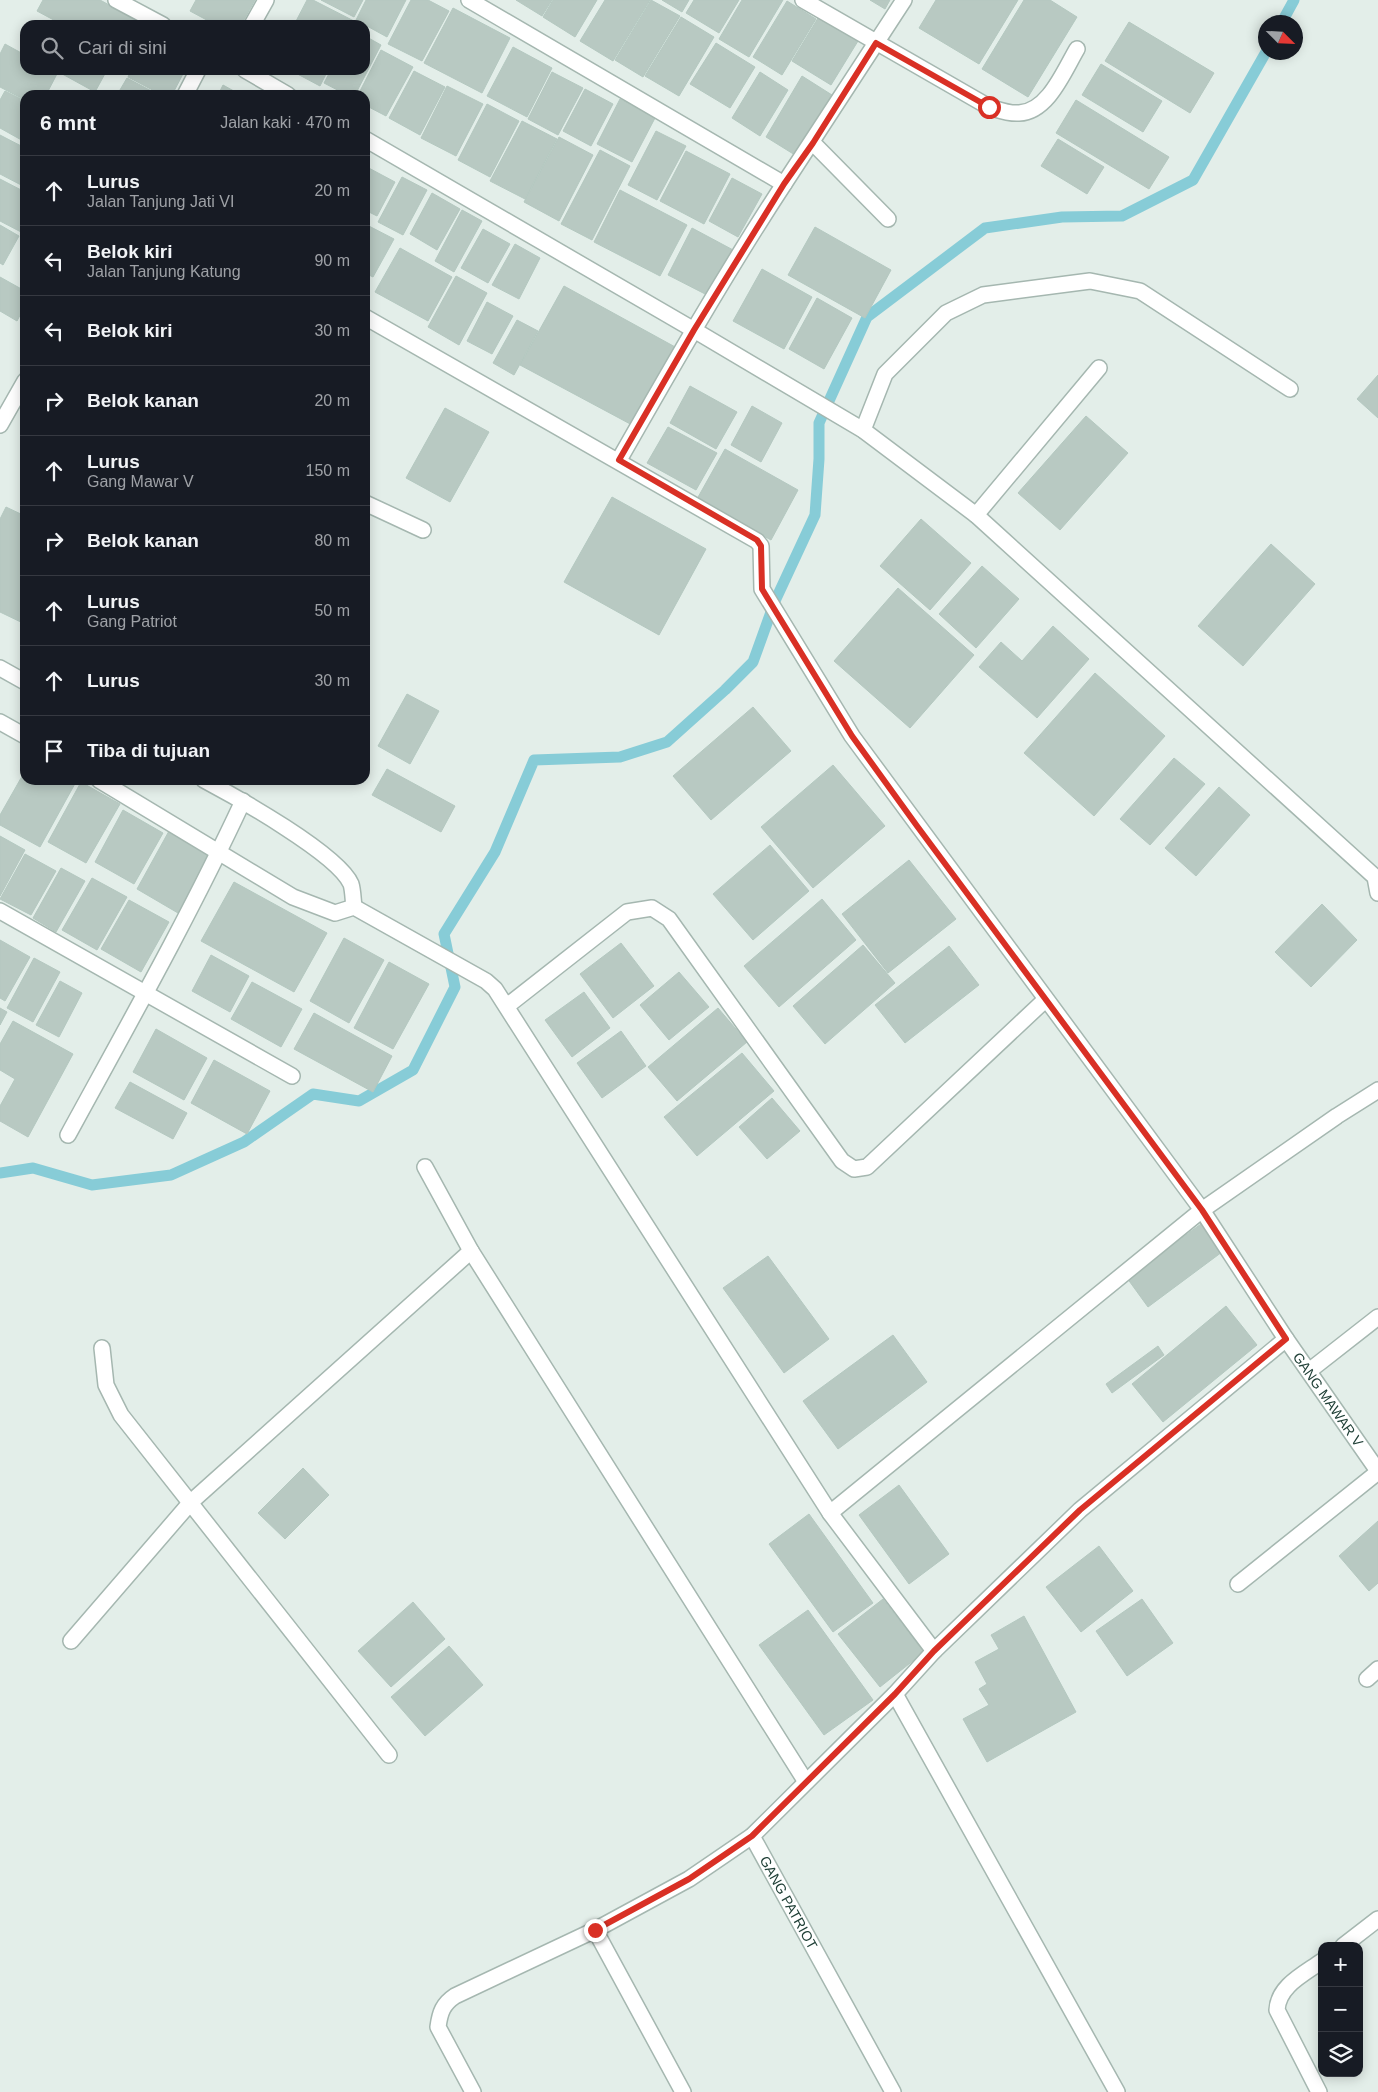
<!DOCTYPE html>
<html lang="id">
<meta charset="utf-8">
<style>
:root{--surface:#171b24;--page:#20242c;--text:#f1f3f6;--muted:#9ea1a6;--line:#363941}
body{margin:0;font-family:Arial,sans-serif;background:var(--page);color:var(--text)}
.controls{position:absolute;right:15px;bottom:15px;display:grid;overflow:hidden;border-radius:10px;box-shadow:0 2px 12px #0003}
.controls button{width:45px;height:45px;display:grid;place-items:center;padding:0;border:0;border-bottom:1px solid var(--line);background:var(--surface);color:var(--text);font:25px sans-serif}
.compass{position:absolute;left:1258px;top:15px;width:45px;height:45px;border-radius:50%;background:var(--surface);box-shadow:0 2px 12px #0003;rotate:114deg}
.stop{position:absolute;width:15px;height:15px;margin:-11px;border:4px solid #d93025;border-radius:50%;background:#fff}
.stop.end{background:#d93025;border-color:#fff;box-shadow:0 1px 5px #0008}
.list{margin:0;padding:0;list-style:none}
h2{display:flex;justify-content:space-between;align-items:center;height:65px;margin:0;padding:0 20px;font-size:21px}
h2 small{font-size:16px;font-weight:400;color:var(--muted)}
.list li{display:grid;grid-template-columns:32px 1fr auto;gap:15px;align-items:center;box-sizing:border-box;height:70px;padding:0 20px;border-top:1px solid var(--line)}
.list b{display:block;font-size:19px;white-space:nowrap}
.list p{margin:0;font-size:16px;white-space:nowrap;color:var(--muted)}
.list em{font-size:16px;font-style:normal;color:var(--muted)}
.icon{flex:none;width:28px;height:28px;fill:none;stroke:currentColor;stroke-width:2;stroke-linecap:round;stroke-linejoin:round}
.map{position:relative;flex:none;width:1378px;height:2092px;overflow:hidden}
.search{position:absolute;background:var(--surface);box-shadow:0 2px 12px #0003;left:20px;top:20px;width:350px;height:55px;display:flex;align-items:center;gap:12px;box-sizing:border-box;padding:0 18px;border-radius:15px;color:var(--muted);font-size:19px}
.panel{position:absolute;background:var(--surface);box-shadow:0 2px 12px #0003;left:20px;top:90px;width:350px;height:695px;border-radius:15px}
.map>svg:first-child{display:block}
.lines{fill:none;stroke-linecap:round;stroke-linejoin:round}
.stream{stroke:#87ccd7;stroke-width:11}
.building{fill:#b8c9c2;stroke:#b4c8c0}
.lane-casing{stroke:#a5b7b0;stroke-width:18}
.street-casing{stroke:#a5b7b0;stroke-width:18}
.lane{stroke:#fff;stroke-width:15}
.street{stroke:#fff;stroke-width:15}
.route{stroke:#d93025;stroke-width:6}
.labels{text-anchor:middle;stroke-width:5;stroke-linejoin:round;paint-order:stroke}
.street-label{font-size:14px;fill:#214138;stroke:#f4faf7}
</style>
<div class="map">
<svg width="1378" height="2092" viewBox="0 0 1378 2092">
<rect width="100%" height="100%" fill="#e3eee9"/>
<g class="lines">
<g class="stream">
<polyline points="1282,22 1294,0"/>
<polyline points="0,1173 33,1168 92,1185 171,1175 244,1142 313,1094 359,1101 413,1070 455,987 444,934 495,852 534,760 620,757 667,742 725,690 753,662 775,601 815,515 819,459 819,423 867,317 985,228 1062,217 1122,216 1193,180 1266,52"/>
</g>
</g>
<g class="building">
<polygon points="43,0 100,0 144,24 63,25 37,11"/>
<polygon points="196,0 255,0 241,25 216,25 190,11"/>
<polygon points="307,0 313,0 354,21 352,25 294,25"/>
<polygon points="321,0 363,0 354,17"/>
<polygon points="366,0 406,0 387,37 356,20"/>
<polygon points="411,0 428,0 449,11 422,61 388,44"/>
<polygon points="516,0 552,0 542,16"/>
<polygon points="553,0 597,0 575,37 543,17"/>
<polygon points="605,0 650,0 613,61 580,41"/>
<polygon points="651,0 680,16 643,77 615,60"/>
<polygon points="662,0 689,0 682,12"/>
<polygon points="694,0 739,0 719,33 686,13"/>
<polygon points="742,0 783,0 749,57 719,39"/>
<polygon points="870,0 890,0 885,9"/>
<polygon points="936,0 1018,0 979,64 919,28"/>
<polygon points="1024,0 1050,0 1077,17 1028,97 982,69"/>
<polygon points="787,1 816,19 782,75 753,57"/>
<polygon points="453,8 510,38 482,93 424,63"/>
<polygon points="681,17 714,37 679,96 645,76"/>
<polygon points="818,18 858,41 831,85 792,61"/>
<polygon points="1129,22 1214,73 1190,113 1105,61"/>
<polygon points="365,36 381,45 355,95 347,95 324,83 331,70 365,70"/>
<polygon points="716,43 755,67 730,108 690,84"/>
<polygon points="5,44 25,55 25,70 54,70 58,72 46,95 25,95 25,100 0,87 0,54"/>
<polygon points="513,47 552,68 527,117 487,96"/>
<polygon points="381,50 413,67 386,116 365,105 365,95 358,95"/>
<polygon points="1101,64 1162,101 1143,132 1082,95"/>
<polygon points="55,70 107,70 95,92"/>
<polygon points="131,70 185,70 172,95 162,95 128,77"/>
<polygon points="290,70 328,70 320,86"/>
<polygon points="414,71 445,87 420,135 389,118"/>
<polygon points="552,72 583,88 558,135 528,119"/>
<polygon points="760,72 788,90 760,136 732,118"/>
<polygon points="802,76 832,95 795,155 766,137"/>
<polygon points="127,78 159,95 117,95"/>
<polygon points="223,85 241,95 218,95"/>
<polygon points="447,86 483,104 456,156 421,138"/>
<polygon points="585,89 613,104 591,146 563,131"/>
<polygon points="5,91 25,101 25,142 0,128 0,100"/>
<polygon points="620,99 655,118 632,162 597,144"/>
<polygon points="1076,100 1169,157 1149,189 1056,133"/>
<polygon points="487,104 519,121 490,177 458,160"/>
<polygon points="522,121 557,139 525,199 490,181"/>
<polygon points="656,131 686,146 657,200 628,185"/>
<polygon points="0,135 25,148 25,187 0,174"/>
<polygon points="559,137 593,155 559,221 524,202"/>
<polygon points="1058,139 1104,167 1087,194 1041,166"/>
<polygon points="600,150 630,166 592,240 561,224"/>
<polygon points="686,151 730,174 704,224 660,201"/>
<polygon points="365,166 395,182 377,216 365,210"/>
<polygon points="402,177 427,190 403,235 378,222"/>
<polygon points="732,178 762,194 738,237 709,221"/>
<polygon points="0,179 25,192 25,228 23,233 0,221"/>
<polygon points="620,190 687,225 660,276 594,242"/>
<polygon points="432,193 460,209 437,250 410,234"/>
<polygon points="462,210 482,221 454,272 435,261"/>
<polygon points="365,224 394,239 373,277 365,273"/>
<polygon points="0,225 19,236 3,265 0,263"/>
<polygon points="815,227 891,270 865,318 788,275"/>
<polygon points="692,228 735,251 711,297 668,275"/>
<polygon points="483,229 510,244 488,283 461,268"/>
<polygon points="515,244 540,258 519,299 492,285"/>
<polygon points="400,248 452,277 428,321 375,292"/>
<polygon points="762,269 812,297 784,349 733,321"/>
<polygon points="456,276 487,293 459,345 428,327"/>
<polygon points="0,277 25,291 25,306 17,321 0,311"/>
<polygon points="564,286 677,348 634,426 520,365"/>
<polygon points="817,298 852,318 824,369 789,349"/>
<polygon points="487,302 513,316 492,354 467,341"/>
<polygon points="517,320 538,331 514,375 493,363"/>
<polygon points="1378,375 1378,418 1357,399"/>
<polygon points="690,386 737,412 716,449 670,423"/>
<polygon points="752,406 782,423 761,462 731,445"/>
<polygon points="445,408 489,432 450,502 406,478"/>
<polygon points="1086,416 1128,453 1060,530 1018,493"/>
<polygon points="668,427 717,453 696,490 647,463"/>
<polygon points="725,449 798,490 771,540 697,499"/>
<polygon points="612,497 706,549 659,635 564,582"/>
<polygon points="6,507 25,516 25,624 0,612 0,519"/>
<polygon points="921,519 971,563 930,610 880,566"/>
<polygon points="1271,544 1315,584 1243,666 1198,626"/>
<polygon points="982,566 1019,599 976,648 939,614"/>
<polygon points="898,588 974,655 910,728 834,661"/>
<polygon points="1053,626 1089,659 1037,718 979,667 1001,642 1022,661"/>
<polygon points="1095,673 1165,736 1094,816 1024,753"/>
<polygon points="407,694 439,711 410,764 378,746"/>
<polygon points="753,707 791,751 711,820 673,776"/>
<polygon points="1174,758 1205,784 1150,845 1120,819"/>
<polygon points="833,765 885,826 813,888 761,827"/>
<polygon points="387,769 455,806 441,832 372,795"/>
<polygon points="25,771 25,780 77,780 40,847 0,825 0,815"/>
<polygon points="81,782 120,804 86,863 48,842"/>
<polygon points="1219,787 1250,815 1196,876 1165,848"/>
<polygon points="123,810 163,833 134,884 95,862"/>
<polygon points="169,831 211,854 178,913 137,889"/>
<polygon points="0,836 25,850 0,896"/>
<polygon points="770,845 809,891 753,940 713,894"/>
<polygon points="25,854 56,871 31,915 0,899"/>
<polygon points="909,860 956,919 888,973 842,914"/>
<polygon points="61,868 85,881 56,932 33,918"/>
<polygon points="92,878 127,897 97,950 62,930"/>
<polygon points="234,882 327,933 294,992 201,941"/>
<polygon points="822,899 856,940 779,1007 744,966"/>
<polygon points="129,900 169,922 141,972 101,949"/>
<polygon points="1322,904 1357,940 1311,987 1275,952"/>
<polygon points="344,938 384,960 349,1023 310,1001"/>
<polygon points="0,940 30,957 5,1001 0,998"/>
<polygon points="621,943 654,986 613,1018 580,974"/>
<polygon points="863,945 895,983 825,1044 793,1006"/>
<polygon points="949,946 979,985 905,1043 875,1005"/>
<polygon points="211,955 249,976 230,1012 192,991"/>
<polygon points="34,958 60,972 33,1022 7,1008"/>
<polygon points="389,962 429,984 393,1049 354,1028"/>
<polygon points="679,972 709,1007 669,1040 640,1005"/>
<polygon points="60,981 82,993 59,1037 36,1025"/>
<polygon points="252,982 302,1009 281,1047 231,1019"/>
<polygon points="584,992 610,1028 572,1057 545,1020"/>
<polygon points="0,1008 7,1012 0,1025"/>
<polygon points="718,1008 747,1042 677,1101 648,1067"/>
<polygon points="314,1013 392,1056 373,1092 294,1049"/>
<polygon points="13,1021 73,1054 28,1137 0,1121 0,1106 15,1079 0,1070 0,1044"/>
<polygon points="156,1029 207,1058 184,1100 133,1072"/>
<polygon points="621,1031 646,1066 602,1098 577,1063"/>
<polygon points="742,1053 774,1091 697,1156 664,1117"/>
<polygon points="214,1060 270,1091 247,1134 191,1103"/>
<polygon points="130,1082 187,1113 173,1139 115,1108"/>
<polygon points="772,1098 800,1131 767,1159 739,1127"/>
<polygon points="1201,1224 1222,1252 1148,1307 1127,1278"/>
<polygon points="768,1256 829,1339 784,1373 723,1288"/>
<polygon points="1226,1306 1257,1345 1163,1422 1132,1384"/>
<polygon points="893,1335 927,1382 838,1449 803,1401"/>
<polygon points="1158,1346 1164,1355 1112,1393 1106,1384"/>
<polygon points="303,1468 329,1495 285,1539 258,1513"/>
<polygon points="899,1485 949,1554 909,1584 859,1515"/>
<polygon points="809,1514 873,1603 833,1632 769,1544"/>
<polygon points="1378,1521 1378,1583 1369,1591 1339,1556"/>
<polygon points="1099,1546 1133,1591 1081,1632 1046,1587"/>
<polygon points="883,1599 924,1652 880,1687 838,1634"/>
<polygon points="1142,1599 1173,1643 1127,1676 1096,1631"/>
<polygon points="413,1602 445,1639 391,1687 358,1651"/>
<polygon points="808,1610 873,1700 824,1735 759,1645"/>
<polygon points="1024,1616 1076,1712 987,1762 963,1719 989,1705 979,1689 987,1684 975,1662 999,1649 991,1635"/>
<polygon points="449,1646 483,1685 425,1736 391,1697"/>
</g>
<g class="lines">
<defs>
<polyline id="lane" points="813,143 888,219"/>
<g id="street">
<polyline points="116,0 163,25"/>
<polyline points="469,0 784,184"/>
<path d="M803,0L989,107C999,110 1009,114 1019,113C1048,112 1064,71 1077,49"/>
<polyline points="252,25 266,0"/>
<polyline points="245,70 288,95"/>
<polyline points="185,95 198,70"/>
<polyline points="365,139 694,330 863,430 976,515 1375,877 1378,893"/>
<path id="s1" d="M365,317L757,541L761,546L762,589L852,736L1202,1210L1286,1339L1378,1471"/>
<polyline points="0,425 25,381"/>
<polyline points="863,430 885,374 946,313 983,295 1090,281 1140,291 1290,389"/>
<path d="M619,460C672,367 725,274 784,184C824,123 864,62 904,0"/>
<polyline points="365,503 423,530"/>
<polyline points="976,515 1099,368"/>
<polyline points="0,668 25,682"/>
<polyline points="0,722 25,736"/>
<polyline points="99,780 293,897 335,913 354,907 486,981 495,989 830,1513 934,1651"/>
<path d="M204,780C236,797 338,854 351,884C353,890 353,900 354,907"/>
<polyline points="0,911 292,1076"/>
<polyline points="507,1006 627,912 652,908 669,919 842,1161 854,1169 867,1167 1045,1000"/>
<path d="M68,1135C128,1025 190,915 243,801"/>
<polyline points="425,1167 471,1251 806,1782"/>
<polyline points="102,1348 106,1385 121,1415 389,1755"/>
<polyline points="1309,1371 1378,1317"/>
<polyline points="830,1513 1202,1210 1337,1116 1378,1090"/>
<polyline points="1238,1584 1378,1472"/>
<polyline points="71,1641 191,1502 471,1251"/>
<polyline points="1367,1679 1378,1669"/>
<polyline points="895,1694 1117,2092"/>
<path id="s2" d="M752,1836L893,2092"/>
<polyline points="595,1930 683,2092"/>
<polyline points="1343,1946 1378,1919"/>
<path d="M473,2092L438,2027C440,2012 443,2004 455,1996L595,1930L689,1879L752,1836L895,1694L934,1651L1080,1510L1286,1339"/>
<path d="M1319,2092L1277,2010C1278,1986 1304,1974 1322,1961"/>
</g>
</defs>
<use href="#lane" class="lane-casing"/>
<use href="#street" class="street-casing"/>
<use href="#lane" class="lane"/>
<use href="#street" class="street"/>
</g>
<g class="lines">
<polyline class="route" points="595,1930 689,1879 752,1836 895,1694 934,1651 1080,1510 1286,1339 1202,1210 917,826 852,736 762,589 761,546 757,540 619,460 694,330 784,184 813,143 876,43 989,107"/>
</g>
<g class="labels">
<g class="street-label">
<text dy="5" stroke="none"><textPath href="#s1" startOffset="1490">GANG MAWAR V</textPath></text>
<text dy="5" stroke="none"><textPath href="#s2" startOffset="76">GANG PATRIOT</textPath></text>
</g>
</g>
</svg>
<div class="controls">
<button>+</button>
<button>−</button>
<button><svg class="icon" aria-label="layers" viewBox="0 0 24 24"><path d="M12 4l9 5-9 5-9-5zM3 14l9 5 9-5"/></svg></button>
</div>
<svg class="compass" viewBox="-18 -18 36 36"><path d="M0-13l5 13h-10z" fill="#e53935"/><path d="M0 13l5-13h-10z" fill="#9ea1a6"/></svg>
<div class="stop" style="left:989px;top:107px"></div>
<div class="stop end" style="left:595px;top:1930px"></div>
<div class="search"><svg class="icon" aria-label="search" viewBox="0 0 24 24"><circle cx="10" cy="10" r="6"/><path d="M15 15l6 6"/></svg>Cari di sini</div>
<section class="panel">
<h2>6 mnt<small>Jalan kaki · 470 m</small></h2>
<ul class="list">
<li><svg class="icon" aria-label="ahead" viewBox="0 0 24 24"><path d="M12 20V5M6 11l6-6 6 6"/></svg><div><b>Lurus</b><p>Jalan Tanjung Jati VI</p></div><em>20 m</em></li>
<li><svg class="icon" aria-label="left" viewBox="0 0 24 24"><path d="M17 20v-9H6M10 6l-5 5 5 5"/></svg><div><b>Belok kiri</b><p>Jalan Tanjung Katung</p></div><em>90 m</em></li>
<li><svg class="icon" aria-label="left" viewBox="0 0 24 24"><path d="M17 20v-9H6M10 6l-5 5 5 5"/></svg><div><b>Belok kiri</b></div><em>30 m</em></li>
<li><svg class="icon" aria-label="right" viewBox="0 0 24 24"><path d="M7 20v-9h11M14 6l5 5-5 5"/></svg><div><b>Belok kanan</b></div><em>20 m</em></li>
<li><svg class="icon" aria-label="ahead" viewBox="0 0 24 24"><path d="M12 20V5M6 11l6-6 6 6"/></svg><div><b>Lurus</b><p>Gang Mawar V</p></div><em>150 m</em></li>
<li><svg class="icon" aria-label="right" viewBox="0 0 24 24"><path d="M7 20v-9h11M14 6l5 5-5 5"/></svg><div><b>Belok kanan</b></div><em>80 m</em></li>
<li><svg class="icon" aria-label="ahead" viewBox="0 0 24 24"><path d="M12 20V5M6 11l6-6 6 6"/></svg><div><b>Lurus</b><p>Gang Patriot</p></div><em>50 m</em></li>
<li><svg class="icon" aria-label="ahead" viewBox="0 0 24 24"><path d="M12 20V5M6 11l6-6 6 6"/></svg><div><b>Lurus</b></div><em>30 m</em></li>
<li><svg class="icon" aria-label="arrive" viewBox="0 0 24 24"><path d="M6 21V4h12l-3 4 3 4H6"/></svg><div><b>Tiba di tujuan</b></div></li>
</ul>
</section>
</div>
